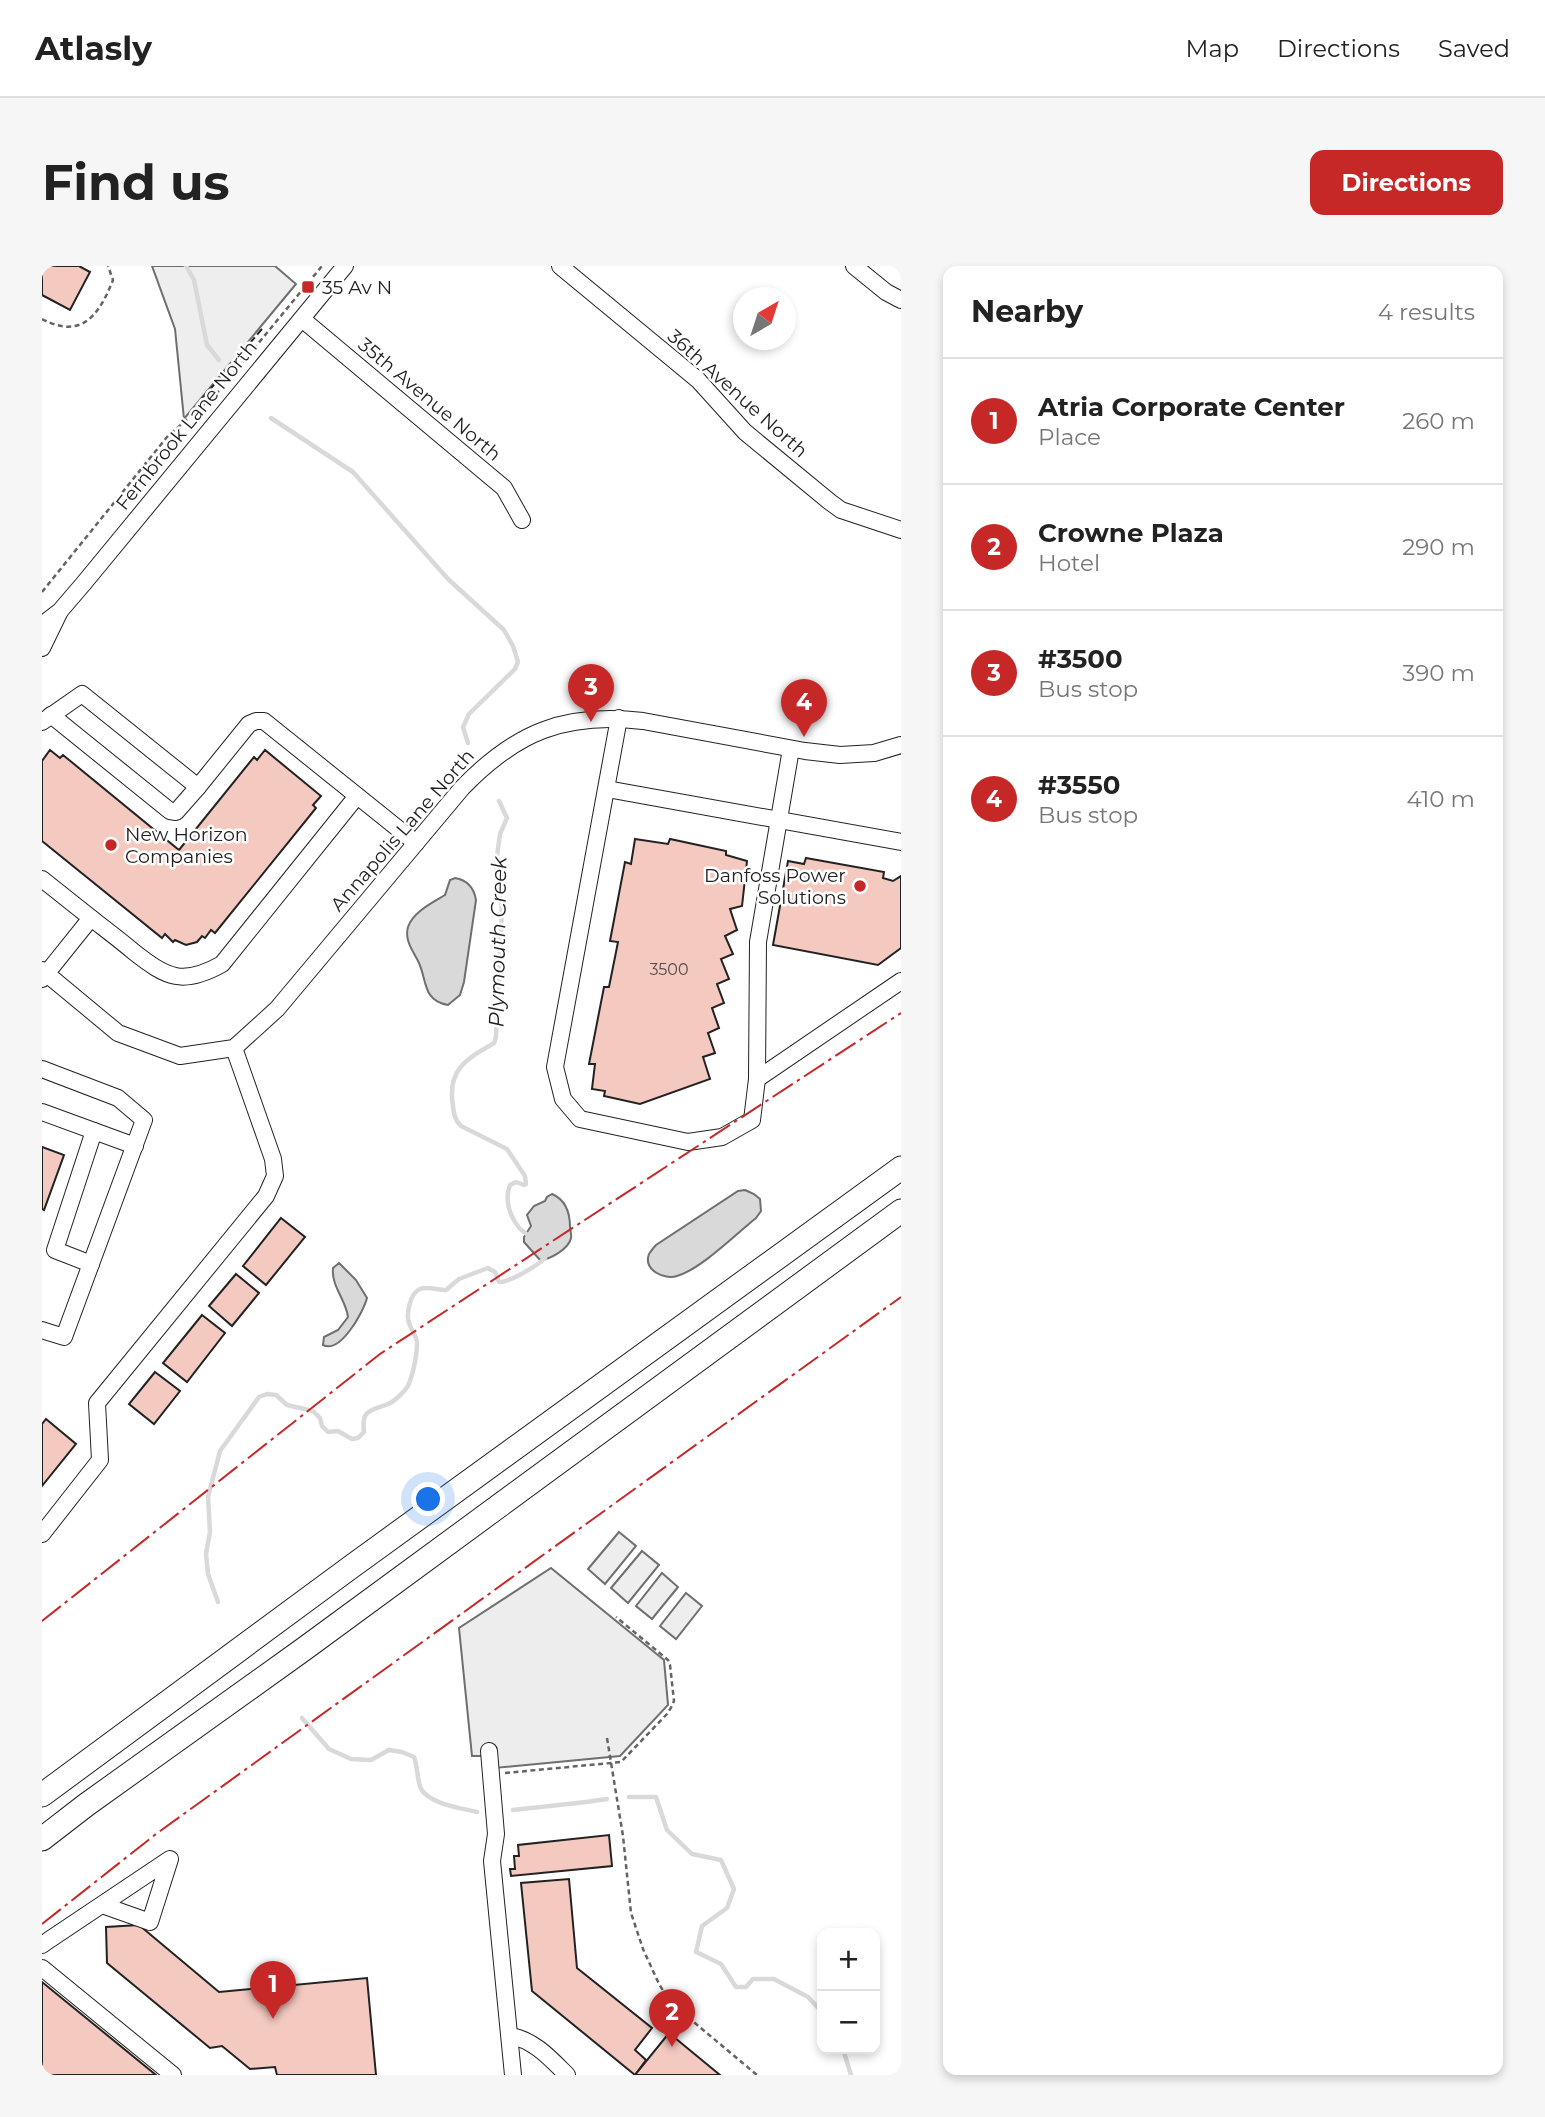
<!DOCTYPE html>
<meta charset="utf-8">
<style>
:root{--surface:#fff;--page:#f6f6f6;--text:#222;--muted:#767676;--line:#e0e0e0;--accent:#c62828}
body{margin:0;font-family:Montserrat,sans-serif;background:var(--page);color:var(--text)}
.controls{position:absolute;right:21px;bottom:21px;display:grid;overflow:hidden;border-radius:14px;box-shadow:0 4px 10px #0003}
.controls button{width:63px;height:63px;display:grid;place-items:center;padding:0;border:0;border-bottom:2px solid var(--line);background:var(--surface);color:var(--text);font:35px sans-serif}
.compass{position:absolute;left:691px;top:21px;width:63px;height:63px;border-radius:50%;background:var(--surface);box-shadow:0 4px 10px #0003;rotate:39deg}
.you{position:absolute;left:387px;top:1234px;width:24px;height:24px;margin:-18px;border:5px solid #fff;border-radius:50%;background:#1a73e8;box-shadow:0 0 0 10px #1a73e833}
.badge{display:grid;place-items:center;width:46px;height:46px;border-radius:50%;background:var(--accent);color:#fff;font-size:23px;font-weight:700}
.pin{position:absolute;translate:-50% -58px;filter:drop-shadow(0 2px 4px #0008)}
.pin::after{content:'';position:absolute;top:37px;width:24px;height:21px;background:inherit;clip-path:polygon(0 0,100% 0,50% 100%)}
.list{margin:0;padding:0;list-style:none}
h2{display:flex;justify-content:space-between;align-items:center;height:91px;margin:0;padding:0 28px;font-size:30px}
h2 small{font-size:23px;font-weight:400;color:var(--muted)}
.list li{display:grid;grid-template-columns:46px 1fr auto;gap:21px;align-items:center;box-sizing:border-box;height:126px;padding:0 28px;border-top:2px solid var(--line)}
.list b{display:block;font-size:26px;white-space:nowrap}
.list p{margin:0;font-size:23px;white-space:nowrap;color:var(--muted)}
.list em{font-size:23px;font-style:normal;color:var(--muted)}
.map{position:relative;flex:none;width:859px;height:1809px;overflow:hidden;border-radius:14px}
header{display:flex;align-items:center;gap:42px;box-sizing:border-box;height:98px;padding:0 35px;background:var(--surface);border-bottom:2px solid var(--line)}
header strong{font-size:33px}
nav{display:flex;gap:38px;margin-inline-start:auto;font-size:24px}
.intro{display:flex;align-items:center;justify-content:space-between;box-sizing:border-box;height:168px;padding:0 42px}
h1{margin:0;font-size:49px}
.button{padding:18px 32px;border-radius:14px;background:var(--accent);color:#fff;font-size:24px;font-weight:700}
main{display:flex;gap:42px;padding:0 42px}
aside{flex:1;background:var(--surface);border-radius:14px;box-shadow:0 4px 10px #0003}
.map>svg:first-child{display:block}
.green{fill:#eee;stroke:#6f6f6f;stroke-width:2}
.parking{fill:#ededed;stroke:#6f6f6f;stroke-width:2}
.water{fill:#d9d9d9;stroke:#6f6f6f;stroke-width:2}
.lines{fill:none;stroke-linecap:round;stroke-linejoin:round}
.stream{stroke:#d9d9d9;stroke-width:4.5}
.building{fill:#f3c9c0;stroke:#222;stroke-width:2}
.minor-casing{stroke:#222;stroke-width:18}
.highway-casing{stroke:#222;stroke-width:25}
.path{stroke:#646464;stroke-width:2.5;stroke-dasharray:5 3.5;stroke-linecap:butt}
.minor{stroke:#fff;stroke-width:16}
.highway{stroke:#fff;stroke-width:23}
.fence{stroke:#222;stroke-width:2;stroke-dasharray:9 3.5;stroke-linecap:butt}
.power{stroke:#c62828;stroke-width:2;stroke-dasharray:24 5 3.5 5;stroke-linecap:butt}
.poi-dot{fill:#c62828;stroke:#fff;stroke-width:2.5}
.labels{text-anchor:middle;stroke-width:5;stroke-linejoin:round;paint-order:stroke}
.number-label{font-size:16px;fill:#564c4a}
.poi-label{font-size:19px;fill:#222;stroke:#fff;text-anchor:start}
.street-label{font-size:19px;fill:#222;stroke:#fff}
.water-label{font-size:21px;font-style:italic;fill:#222;stroke:#fff}
</style>
<header>
<strong>Atlasly</strong>
<nav><a>Map</a><a>Directions</a><a>Saved</a></nav>
</header>
<div class="intro"><h1>Find us</h1><a class="button">Directions</a></div>
<main>
<div class="map">
<svg width="859" height="1809" viewBox="0 0 859 1809">
<rect width="100%" height="100%" fill="#fff"/>
<g class="green">
<polygon points="110,0 233,0 254,18 142,153 133,63"/>
<polygon points="577,1266 594,1280 563,1318 546,1303"/>
<polygon points="600,1285 617,1299 586,1337 569,1322"/>
<polygon points="620,1307 636,1321 610,1353 594,1340"/>
<polygon points="644,1327 660,1340 634,1373 618,1360"/>
</g>
<polygon class="parking" points="509,1302 622,1394 626,1439 578,1490 442,1503 440,1490 430,1490 417,1362"/>
<g class="water">
<path d="M413,612C425,614 432,622 434,634L422,716L418,729L406,739C381,735 385,715 377,697C372,686 362,675 366,661C371,646 390,637 403,629L408,614Z"/>
<path d="M703,924L712,928L718,933L719,945L714,952C693,969 659,1003 635,1010C622,1014 601,1004 607,988C609,985 611,982 614,979L696,925Z"/>
<path d="M510,928C524,934 528,947 528,961C528,965 530,969 529,972C527,983 507,994 498,994L482,976V971L489,960L485,949L492,940L503,935L505,931Z"/>
<path d="M297,997L314,1014L325,1032C321,1047 298,1088 281,1079L282,1071L296,1064L306,1051C304,1034 289,1020 291,1002Z"/>
</g>
<g class="lines">
<g class="stream">
<polyline points="144,0 152,14 165,79 177,94"/>
<polyline points="229,152 311,206 406,313 462,364 471,380 476,396 473,403 427,448 421,461 426,477"/>
<path d="M457,535L465,552L458,568L454,597L456,621L460,643L454,771L452,777C423,794 405,804 411,840C412,849 413,854 419,860L465,883L483,910L484,918L482,919L474,916L468,919C461,937 471,963 490,971"/>
<path d="M176,1336L166,1308L164,1288L168,1266L166,1231L178,1185L217,1131L225,1128L234,1129L245,1139L271,1145L278,1152L280,1160L286,1166L296,1165L310,1173L316,1172L322,1166C319,1143 329,1145 346,1138C352,1136 362,1126 366,1120C371,1109 375,1089 375,1077C375,1070 369,1064 367,1057C364,1048 368,1027 378,1023C385,1020 396,1024 404,1024L417,1013L446,1002L453,1006L457,1016C468,1016 495,1000 503,992"/>
<path d="M260,1452L287,1483L309,1493L329,1494L347,1484L360,1486L372,1491C376,1501 375,1515 379,1523C388,1538 419,1542 435,1546"/>
<polyline points="587,1531 614,1531 625,1564 650,1588 679,1594 692,1623 685,1642 660,1660 654,1686 679,1698 694,1721 704,1721 711,1713 732,1713 766,1731 780,1746"/>
<path d="M471,1544C503,1540 534,1538 565,1533"/>
<polyline points="801,1783 809,1809"/>
</g>
</g>
<g class="building">
<polygon points="0,0 37,0 48,6 28,44 0,29"/>
<polygon points="8,484 18,492 21,489 137,584 212,491 215,494 223,484 279,530 271,539 274,542 173,667 169,664 163,672 160,670 155,676 144,679 133,674 131,676 123,668 120,672 0,575 0,495"/>
<polygon points="593,573 626,578 628,573 684,585 684,589 705,595 700,640 688,643 695,664 683,670 691,688 679,693 687,713 675,718 682,737 670,742 677,762 666,767 673,787 661,791 668,813 598,838 562,830 563,825 550,823 553,798 547,798 562,721 567,721 576,676 568,675 583,596 589,598"/>
<polygon points="764,592 842,606 841,612 851,615 859,610 859,682 836,699 731,679 746,595 762,598"/>
<polygon points="0,881 22,889 2,944 0,943"/>
<polygon points="239,952 263,971 224,1019 201,1000"/>
<polygon points="194,1008 217,1027 190,1060 167,1040"/>
<polygon points="160,1049 183,1067 145,1116 121,1097"/>
<polygon points="113,1106 138,1125 112,1158 87,1138"/>
<polygon points="4,1153 34,1178 0,1220 0,1158"/>
<polygon points="567,1569 570,1600 469,1610 468,1603 473,1603 472,1590 477,1590 476,1579"/>
<polygon points="527,1613 535,1702 610,1762 593,1784 604,1794 593,1809 490,1725 479,1617"/>
<polygon points="97,1659 177,1726 325,1712 334,1809 235,1809 233,1801 208,1803 180,1780 168,1782 65,1697 64,1661"/>
<polygon points="0,1716 114,1809 0,1809"/>
<polygon points="627,1767 678,1809 593,1809"/>
</g>
<g class="lines">
<defs>
<g id="minor">
<polyline points="518,0 656,114 703,166 788,236 799,244 859,264"/>
<polyline points="812,0 844,26 859,34"/>
<polyline points="260,53 462,222 480,254"/>
<polyline points="0,359 18,345 42,317 303,0"/>
<polyline points="0,382 17,347"/>
<polyline points="9,449 128,545 134,546 156,521"/>
<polyline points="577,452 513,801 521,833 538,853 646,876 680,871 710,854 715,813 859,715"/>
<polyline points="0,456 40,428 156,521 207,458 214,455 222,455 374,577"/>
<polyline points="565,523 859,576"/>
<polyline points="0,613 49,652 0,713"/>
<path d="M49,652C63,663 78,674 92,686C125,712 141,720 180,698L315,530"/>
<path d="M0,704L76,767L138,790L192,782L235,743L420,522C474,466 523,446 601,455L763,485L798,489L832,487L859,479"/>
<polyline points="0,803 76,832 102,854 22,1071 0,1064"/>
<polyline points="715,813 716,676 749,483"/>
<polyline points="0,846 93,880"/>
<polyline points="49,998 13,984 52,865"/>
<polyline points="0,1268 58,1194 55,1137 224,930 233,910 231,893 192,782"/>
<polyline points="447,1485 454,1568 450,1595 471,1809"/>
<polyline points="0,1679 7,1674 128,1593 108,1656 60,1639"/>
<polyline points="0,1702 131,1809"/>
<path d="M468,1770C491,1773 509,1793 525,1809"/>
</g>
<g id="highway">
<polyline points="0,1529 309,1301 859,902"/>
<polyline points="0,1573 44,1539 262,1383 859,945"/>
</g>
</defs>
<use href="#minor" class="minor-casing"/>
<use href="#highway" class="highway-casing"/>
<g class="path">
<path d="M0,53C40,74 57,49 71,14L66,0"/>
<polyline points="0,326 125,171 177,125 280,0"/>
<polyline points="565,1472 581,1570 589,1647 601,1683 617,1718 629,1737 715,1809"/>
<polyline points="463,1507 579,1496 625,1448 630,1440 632,1435 628,1399 626,1394 574,1351"/>
</g>
<use href="#minor" class="minor"/>
<use href="#highway" class="highway"/>
<polyline class="fence" points="158,135 220,63"/>
<g class="power">
<polyline points="0,1355 338,1088 859,747"/>
<polyline points="0,1658 114,1568 859,1031"/>
</g>
</g>
<g class="poi-dot">
<rect x="259" y="14" width="14" height="14" rx="3.5"/>
<circle cx="69" cy="579" r="7"/>
<circle cx="818" cy="620" r="7"/>
</g>
<g class="labels">
<g class="number-label">
<text x="627" y="709">3500</text>
</g>
<g class="poi-label">
<text x="280" y="28">35 Av N</text>
<text x="83" y="575">New Horizon<tspan x="83" dy="22">Companies</tspan></text>
<text x="804" y="616" text-anchor="end">Danfoss Power<tspan x="804" dy="22">Solutions</tspan></text>
</g>
<g class="street-label">
<text transform="translate(696 127) rotate(42)" y="7">36th Avenue North</text>
<text transform="translate(388 133) rotate(40)" y="7">35th Avenue North</text>
<text transform="translate(144 159) rotate(-51)" y="7">Fernbrook Lane North</text>
<text transform="translate(360 564) rotate(-49)" y="7">Annapolis Lane North</text>
</g>
<g class="water-label">
<text transform="translate(456 676) rotate(-89)" y="7">Plymouth Creek</text>
</g>
</g>
</svg>
<div class="controls">
<button>+</button>
<button>−</button>
</div>
<svg class="compass" viewBox="-18 -18 36 36"><path d="M0-13l5 13h-10z" fill="#e53935"/><path d="M0 13l5-13h-10z" fill="#767676"/></svg>
<div class="you"></div>
<div class="pin badge" style="left:231px;top:1753px">1</div>
<div class="pin badge" style="left:630px;top:1781px">2</div>
<div class="pin badge" style="left:549px;top:456px">3</div>
<div class="pin badge" style="left:762px;top:471px">4</div>
</div>
<aside>
<h2>Nearby<small>4 results</small></h2>
<ul class="list">
<li><span class="badge">1</span><div><b>Atria Corporate Center</b><p>Place</p></div><em>260 m</em></li>
<li><span class="badge">2</span><div><b>Crowne Plaza</b><p>Hotel</p></div><em>290 m</em></li>
<li><span class="badge">3</span><div><b>#3500</b><p>Bus stop</p></div><em>390 m</em></li>
<li><span class="badge">4</span><div><b>#3550</b><p>Bus stop</p></div><em>410 m</em></li>
</ul>
</aside>
</main>
